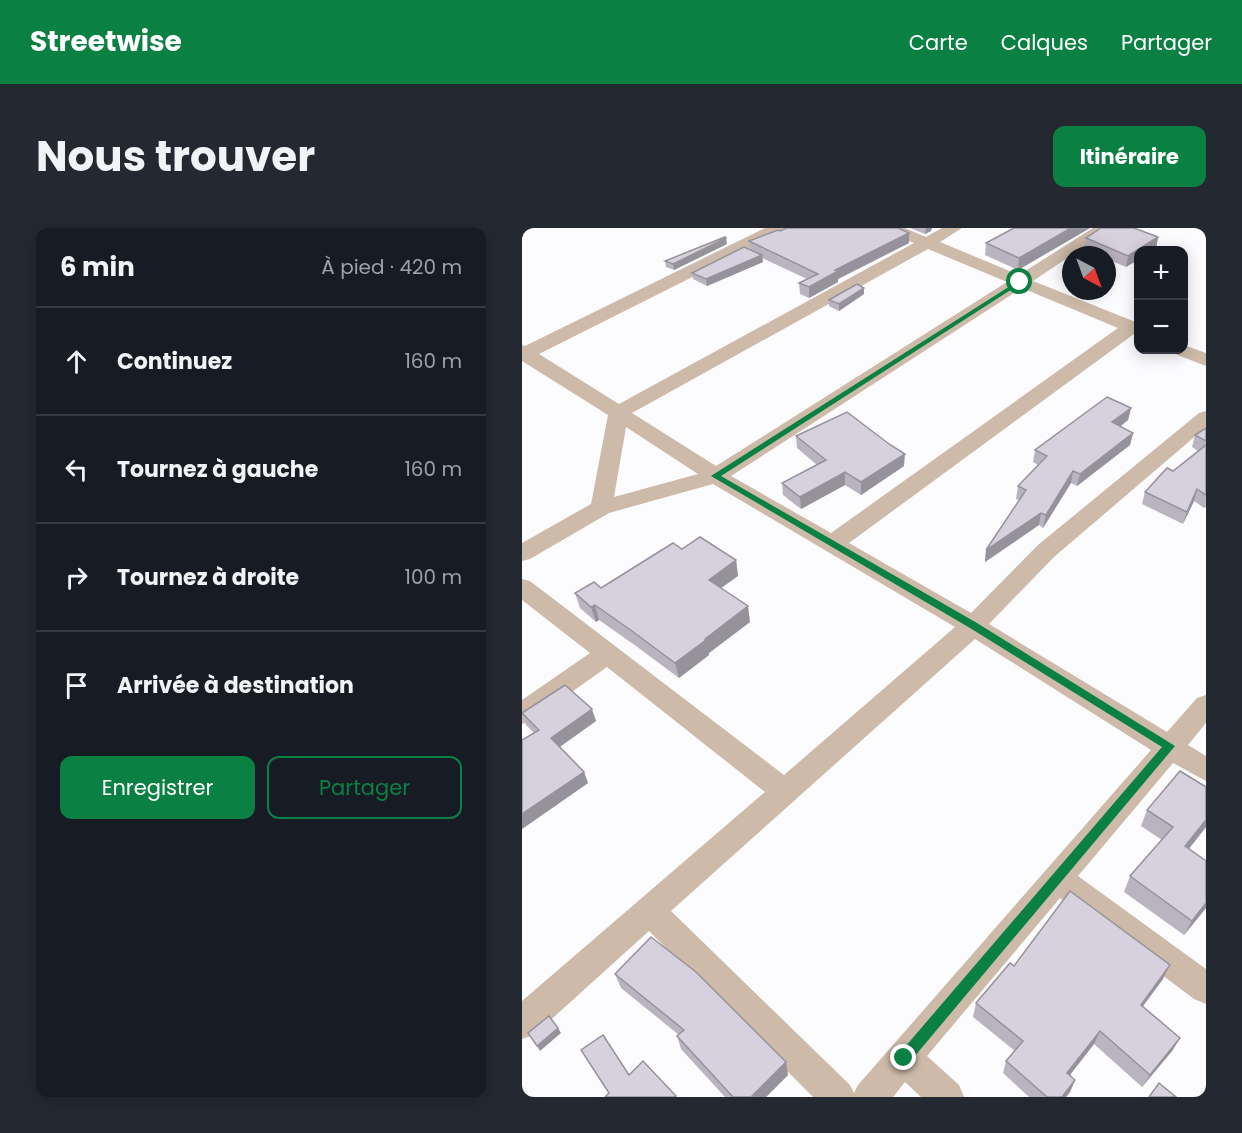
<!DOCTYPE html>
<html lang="fr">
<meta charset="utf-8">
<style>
:root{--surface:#171b24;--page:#242831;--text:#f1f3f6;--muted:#9ea1a6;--line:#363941;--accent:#0b8043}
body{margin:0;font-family:Poppins,sans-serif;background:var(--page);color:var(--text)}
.controls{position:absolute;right:18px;top:18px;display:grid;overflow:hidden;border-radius:12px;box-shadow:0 3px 15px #0003}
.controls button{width:54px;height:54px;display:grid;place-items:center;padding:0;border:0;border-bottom:2px solid var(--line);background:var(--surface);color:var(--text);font:30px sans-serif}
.compass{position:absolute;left:540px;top:18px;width:54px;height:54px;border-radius:50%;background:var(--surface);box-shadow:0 3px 15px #0003;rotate:139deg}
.stop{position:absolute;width:18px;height:18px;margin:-14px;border:4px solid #0b8043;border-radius:50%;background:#fff}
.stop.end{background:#0b8043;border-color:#fff;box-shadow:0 2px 6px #0008}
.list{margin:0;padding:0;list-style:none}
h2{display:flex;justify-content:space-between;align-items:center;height:78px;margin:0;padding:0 24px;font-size:26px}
h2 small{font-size:20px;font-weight:400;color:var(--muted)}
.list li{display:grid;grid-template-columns:39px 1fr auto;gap:18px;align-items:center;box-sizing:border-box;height:108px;padding:0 24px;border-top:2px solid var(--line)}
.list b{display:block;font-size:22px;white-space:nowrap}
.list em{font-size:20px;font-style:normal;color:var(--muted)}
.actions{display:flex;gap:12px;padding:18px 24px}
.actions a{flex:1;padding:14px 0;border:2px solid var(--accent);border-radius:12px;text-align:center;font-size:21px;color:var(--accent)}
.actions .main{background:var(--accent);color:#fff}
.icon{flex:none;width:33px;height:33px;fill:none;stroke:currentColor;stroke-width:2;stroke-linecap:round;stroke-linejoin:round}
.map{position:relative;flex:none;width:684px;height:869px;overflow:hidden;border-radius:12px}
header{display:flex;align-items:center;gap:36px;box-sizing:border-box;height:84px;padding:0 30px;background:var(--accent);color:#fff}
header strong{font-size:28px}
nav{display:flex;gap:33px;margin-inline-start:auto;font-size:21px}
.intro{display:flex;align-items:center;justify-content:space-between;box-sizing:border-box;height:144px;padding:0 36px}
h1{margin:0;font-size:42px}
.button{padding:15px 27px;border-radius:12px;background:var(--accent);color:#fff;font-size:21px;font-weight:700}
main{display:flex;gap:36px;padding:0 36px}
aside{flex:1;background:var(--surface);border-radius:12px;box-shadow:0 3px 15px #0003}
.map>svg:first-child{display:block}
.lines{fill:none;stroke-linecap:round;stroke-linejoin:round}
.minor{fill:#cdbaa9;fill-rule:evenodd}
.wall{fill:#b9b4bf}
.shaded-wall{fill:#96929b}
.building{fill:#d7d1de;stroke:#96929b;stroke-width:1.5}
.route{fill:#0b8043}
</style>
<header>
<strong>Streetwise</strong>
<nav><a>Carte</a><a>Calques</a><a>Partager</a></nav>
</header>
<div class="intro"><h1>Nous trouver</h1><a class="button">Itinéraire</a></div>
<main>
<aside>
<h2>6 min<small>À pied · 420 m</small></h2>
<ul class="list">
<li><svg class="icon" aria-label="ahead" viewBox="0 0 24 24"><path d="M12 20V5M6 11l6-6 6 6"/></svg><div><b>Continuez</b></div><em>160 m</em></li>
<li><svg class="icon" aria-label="left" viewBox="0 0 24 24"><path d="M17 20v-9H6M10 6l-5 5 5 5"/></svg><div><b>Tournez à gauche</b></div><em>160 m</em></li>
<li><svg class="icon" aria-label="right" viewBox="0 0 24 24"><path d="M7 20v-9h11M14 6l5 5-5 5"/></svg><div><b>Tournez à droite</b></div><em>100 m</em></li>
<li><svg class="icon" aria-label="arrive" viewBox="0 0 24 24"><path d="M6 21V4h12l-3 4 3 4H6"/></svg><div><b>Arrivée à destination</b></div></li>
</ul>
<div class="actions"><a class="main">Enregistrer</a><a>Partager</a></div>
</aside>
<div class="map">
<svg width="684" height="869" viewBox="0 0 684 869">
<rect width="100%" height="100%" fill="#fcfbfd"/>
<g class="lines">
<g class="minor">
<path d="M243,0H264L262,3L17,126L97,176L392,15L363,3L361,0H383L404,9L420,0H440L418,14L497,47L571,0H590L511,53L616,95V107L612,106L327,315L449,385L516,317L677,185L684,183V199L532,329L467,396L645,504L675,470L684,467V495L666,517L684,528V553L651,535L556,648L684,741V776L672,771L538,670L405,828L437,857L442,869H399L383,854L371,869H291L127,703L12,807L0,811V773L243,564L85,439L9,493L0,496V472L68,425L0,372V351L8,353L262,547L433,399L191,256L87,285L8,331L0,333V315L69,276L86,187L0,133V117L3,118ZM406,21L485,54L194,238L110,185ZM500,60L596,100L309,305L209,248ZM104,199L176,246L92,269ZM453,411L629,522L336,857L332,865L328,857L149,683Z"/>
<polygon points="662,117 684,125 684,138 653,126 651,122 662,122"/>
</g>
</g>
<g class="wall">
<polygon points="388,0 410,0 409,3 403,6"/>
<polygon points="568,0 496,42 463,27 464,15"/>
<polygon points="258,3 387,15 316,51 316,54 287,70 278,66 277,55 285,51 240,30 241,34 185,58 171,51 170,45 228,21 227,13"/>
<polygon points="636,9 634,21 631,22 616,22 604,39 585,31 585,27 574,27 562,22 564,10"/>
<polygon points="205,16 152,42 144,39 143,33"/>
<polygon points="342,66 317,83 307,78 307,72"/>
<polygon points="609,180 606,192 598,199 611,205 608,217 555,258 549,255 521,300 517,297 463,334 464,322 497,272 494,271 496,258 516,237 511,234 513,222"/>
<polygon points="684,200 684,279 682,280 672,273 661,296 620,276 623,264 651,243 676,223 670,219 673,207"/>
<polygon points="274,208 382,238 339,267 323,257 279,281 261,267 260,255 295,237 275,220"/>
<polygon points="160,321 214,332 216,348 199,360 228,394 187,425 187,427 157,450 114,418 77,392 74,394 58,380 53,365 79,360"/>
<polygon points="0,485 74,493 38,519 62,544 66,555 0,601 0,512 12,505 4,497"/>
<polygon points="684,559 684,599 667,621 684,633 684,680 662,707 602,664 608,648 640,612 619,598 625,582"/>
<polygon points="492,738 641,751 621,778 658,810 650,823 620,859 572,816 548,847 553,852 548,864 544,869 507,869 481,845 484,833 493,823 451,789 454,775"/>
<polygon points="93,746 266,847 244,869 203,869 159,821 155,808 157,807 99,760"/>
</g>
<g class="shaded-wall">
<polygon points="404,0 410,0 409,3 403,6"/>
<polygon points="549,0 568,0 496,42 497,30"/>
<polygon points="387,5 387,15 316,51 316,54 287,70 287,59 313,42"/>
<polygon points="636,9 634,21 631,22 616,22 616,32 604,39 606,28"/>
<polygon points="204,10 205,16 152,42 151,36"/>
<polygon points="240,27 241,34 185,58 184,51"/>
<polygon points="342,60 342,66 317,83 317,76"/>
<polygon points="609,180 606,192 587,207 590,194"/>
<polygon points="611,205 608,217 555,258 558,246"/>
<polygon points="383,226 382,238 339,267 339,254"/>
<polygon points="551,243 549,255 521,300 524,287"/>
<polygon points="323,244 323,257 279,281 278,269"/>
<polygon points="675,261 672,273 661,296 665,284"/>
<polygon points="519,285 517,297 463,334 464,322"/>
<polygon points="214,332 216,348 189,367 187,352"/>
<polygon points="73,377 77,392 74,394 69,379"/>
<polygon points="226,378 228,394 187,425 187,427 157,450 153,435 183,411"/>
<polygon points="70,481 74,493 33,522 29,510"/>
<polygon points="62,544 66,555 0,601 0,586"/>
<polygon points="684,592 684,599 656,634 663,618"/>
<polygon points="684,675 684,680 662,707 670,693"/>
<polygon points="648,737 641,751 612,790 619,777"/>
<polygon points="36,800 39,805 18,823 15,818"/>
<polygon points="578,803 572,816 540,857 545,845"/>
<polygon points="658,810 650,823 620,859 628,847"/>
<polygon points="264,834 266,847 244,869 229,869"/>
<polygon points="553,852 548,864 544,869 540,869"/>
</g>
<g class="building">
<polygon points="265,0 376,0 387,5 313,42 316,43 287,59 277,55 296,46 227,13 256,2 258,3"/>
<polygon points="492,0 549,0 497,30 464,15"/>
<polygon points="579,0 612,0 636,9 606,28 564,10"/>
<polygon points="203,9 204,10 151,36 143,33"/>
<polygon points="222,19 240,27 184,51 170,45"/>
<polygon points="335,56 342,60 317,76 307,72"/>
<polygon points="585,169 609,180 590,194 611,205 558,246 551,243 524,287 519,285 464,322 504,262 496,258 525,228 513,222"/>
<polygon points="325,184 367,216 383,226 339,254 323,244 278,269 260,255 304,232 274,208"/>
<polygon points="684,200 684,213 673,207"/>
<polygon points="684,217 684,267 675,261 665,284 623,264 645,240 651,243"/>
<polygon points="178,309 214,332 187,352 226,378 183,411 184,412 153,435 110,403 73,377 69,379 53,365 72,354 79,360 151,315 160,321"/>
<polygon points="43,457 70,481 29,510 62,544 0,586 0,512 17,502 0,485"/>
<polygon points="658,543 684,559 684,592 663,618 684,633 684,675 670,693 608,648 651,599 625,582"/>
<polygon points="548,663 648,737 619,777 658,810 628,847 578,803 545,845 553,852 540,869 525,869 484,833 501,813 454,775 488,735 492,738"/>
<polygon points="129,709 174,744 264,834 229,869 211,869 155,808 162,802 93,746"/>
<polygon points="27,788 36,800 15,818 6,805"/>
<polygon points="81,807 107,847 121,833 154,868 152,869 83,869 87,865 59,822"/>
<polygon points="637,855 654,869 627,869"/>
</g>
<polygon class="route" points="496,53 501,54 199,248 455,395 653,518 387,835 382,837 377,835 375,830 377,826 640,519 448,400 189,248"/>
</svg>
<div class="controls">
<button>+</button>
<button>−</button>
</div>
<svg class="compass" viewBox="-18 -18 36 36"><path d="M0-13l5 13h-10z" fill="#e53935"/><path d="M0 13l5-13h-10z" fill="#9ea1a6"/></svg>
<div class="stop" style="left:498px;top:54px"></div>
<div class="stop end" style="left:382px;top:830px"></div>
</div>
</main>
